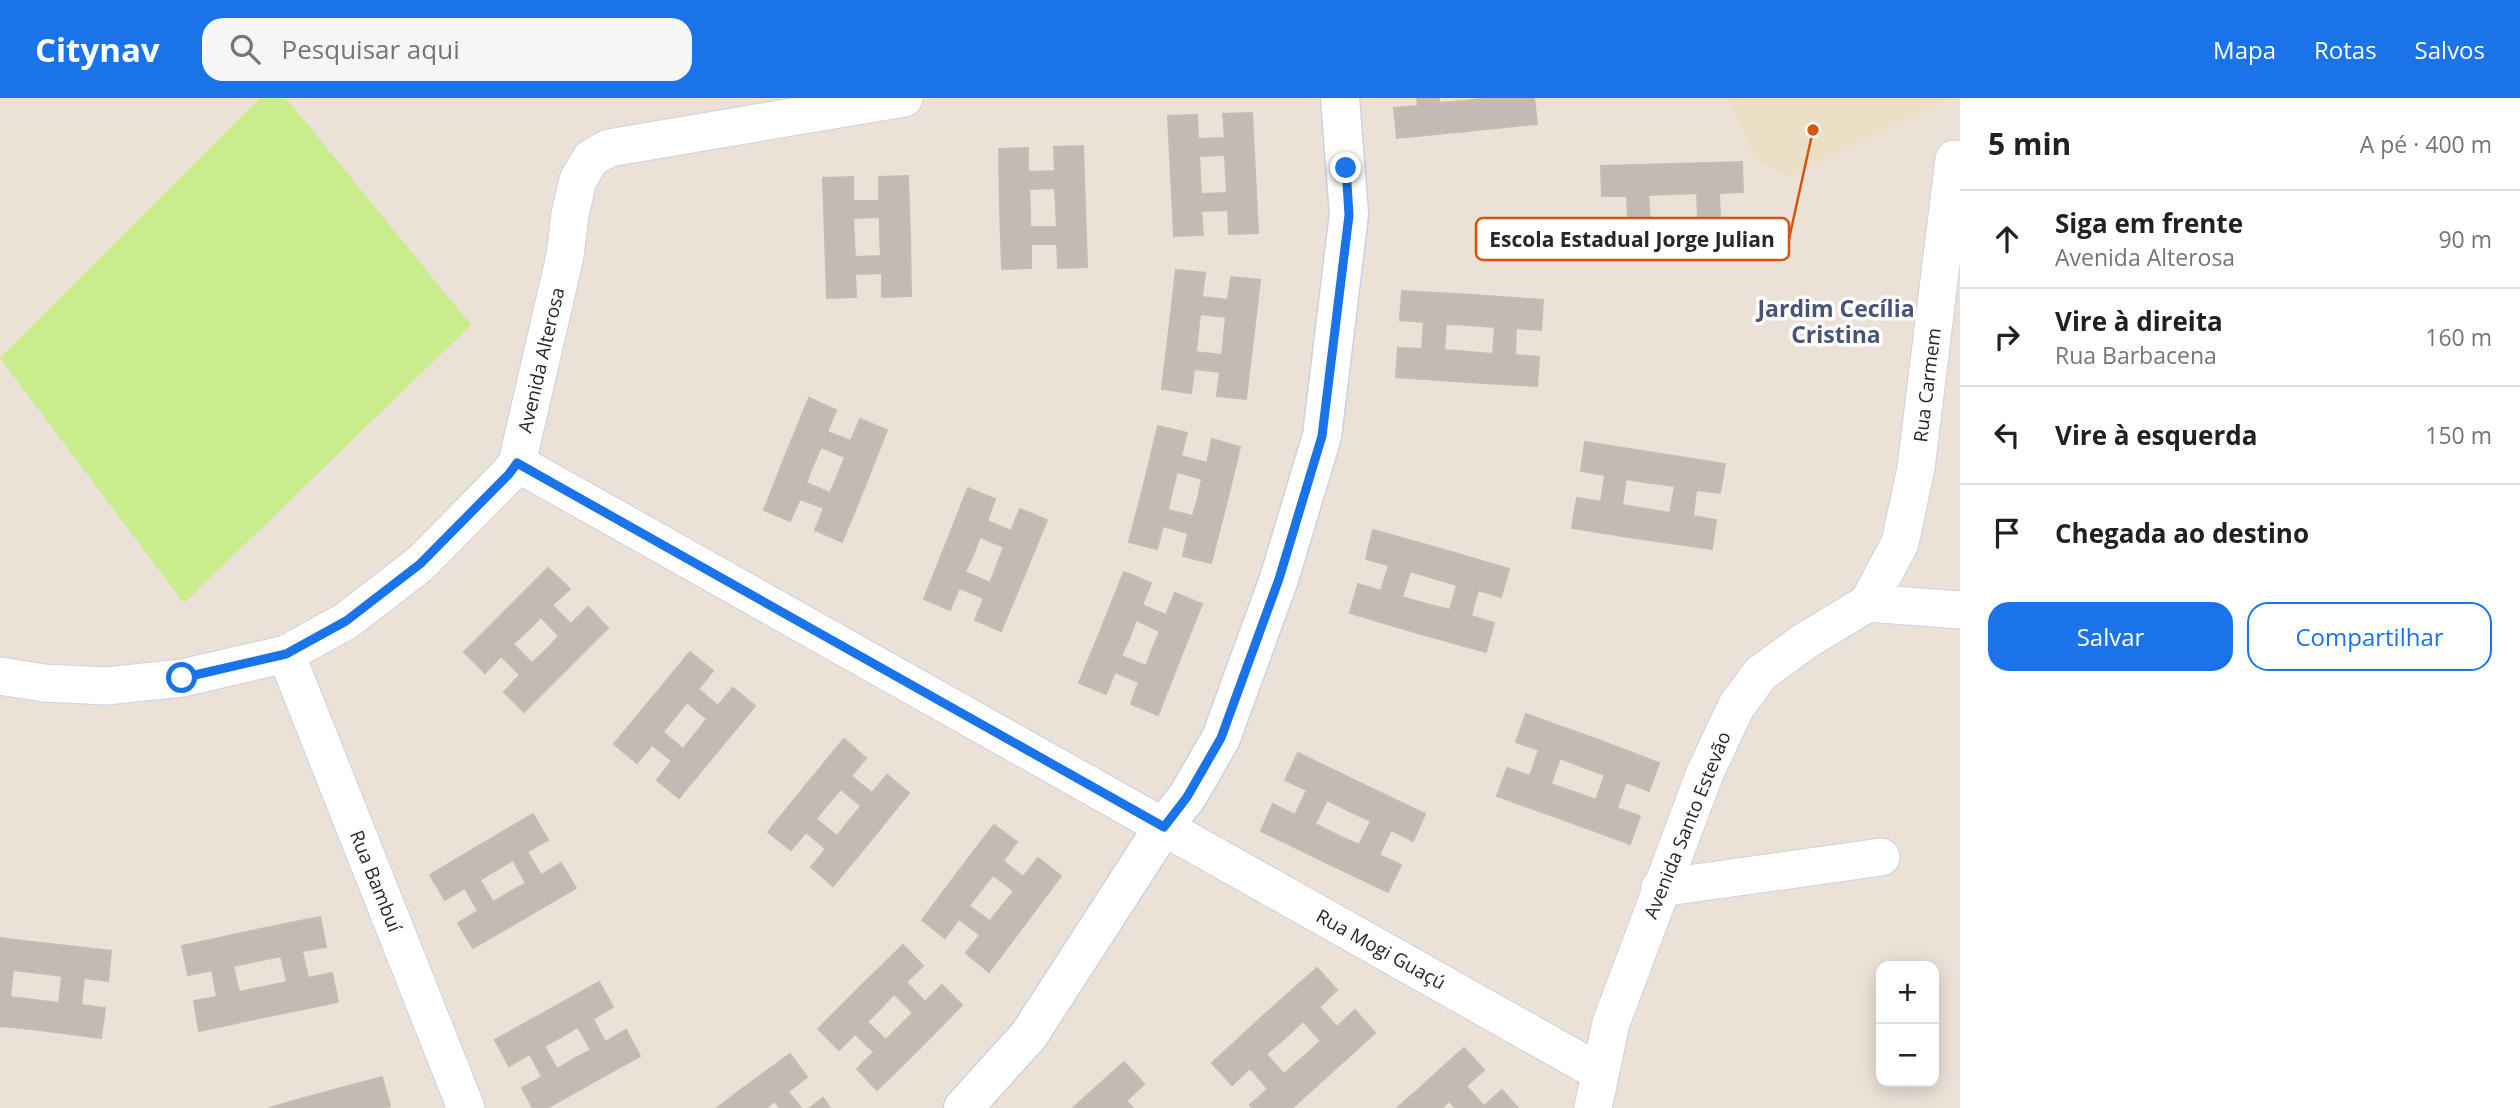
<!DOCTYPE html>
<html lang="pt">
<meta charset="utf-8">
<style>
:root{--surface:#fff;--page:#f6f6f6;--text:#202124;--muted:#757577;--line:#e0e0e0;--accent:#1a73e8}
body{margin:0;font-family:"Open Sans",sans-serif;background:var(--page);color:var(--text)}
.controls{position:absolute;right:21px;bottom:21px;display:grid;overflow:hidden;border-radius:14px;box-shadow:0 4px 18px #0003}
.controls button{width:63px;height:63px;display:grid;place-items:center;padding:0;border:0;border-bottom:2px solid var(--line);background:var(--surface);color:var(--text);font:35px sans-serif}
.stop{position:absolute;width:21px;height:21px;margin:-16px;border:5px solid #1a73e8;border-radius:50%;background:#fff}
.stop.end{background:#1a73e8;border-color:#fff;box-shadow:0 2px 7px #0008}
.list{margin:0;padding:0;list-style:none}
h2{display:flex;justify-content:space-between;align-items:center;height:91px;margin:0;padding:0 28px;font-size:30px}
h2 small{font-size:23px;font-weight:400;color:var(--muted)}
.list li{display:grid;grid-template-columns:46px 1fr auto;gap:21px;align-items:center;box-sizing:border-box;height:98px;padding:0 28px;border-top:2px solid var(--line)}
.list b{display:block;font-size:26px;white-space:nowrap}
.list p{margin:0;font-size:23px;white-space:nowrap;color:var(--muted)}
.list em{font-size:23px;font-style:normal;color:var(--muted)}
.actions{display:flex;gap:14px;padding:21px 28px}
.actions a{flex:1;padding:16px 0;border:2px solid var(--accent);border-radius:21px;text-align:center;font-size:24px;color:var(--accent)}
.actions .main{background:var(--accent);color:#fff}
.icon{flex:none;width:38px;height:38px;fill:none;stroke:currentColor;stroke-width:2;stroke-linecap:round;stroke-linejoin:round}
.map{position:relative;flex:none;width:1960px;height:1010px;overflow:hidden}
header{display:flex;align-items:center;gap:42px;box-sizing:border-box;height:98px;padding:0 35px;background:var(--accent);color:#fff}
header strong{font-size:33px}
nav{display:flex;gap:38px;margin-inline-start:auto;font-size:24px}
.search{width:490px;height:63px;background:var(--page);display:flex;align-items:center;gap:18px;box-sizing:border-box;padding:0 24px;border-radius:21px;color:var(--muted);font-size:26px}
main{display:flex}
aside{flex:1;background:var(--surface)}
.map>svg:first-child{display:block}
.education{fill:#eddec6}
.pitch{fill:#c9ec8c}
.building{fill:#c2bbb5;stroke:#c5bdb2;stroke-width:2}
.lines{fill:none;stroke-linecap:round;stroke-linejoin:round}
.minor-casing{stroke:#cdd2e1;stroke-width:39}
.tertiary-casing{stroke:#cdd2e1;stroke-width:41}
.minor{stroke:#fff;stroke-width:37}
.tertiary{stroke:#fff;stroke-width:38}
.route{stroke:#1a73e8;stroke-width:9}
.labels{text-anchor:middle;stroke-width:7;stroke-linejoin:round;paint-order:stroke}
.street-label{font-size:19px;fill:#272727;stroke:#fff}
.quarter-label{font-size:23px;font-weight:bold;fill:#475378;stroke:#fff}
.leader{fill:none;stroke:#d5540f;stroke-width:2.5}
.callout-dot{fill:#d5540f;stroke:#fff;stroke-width:2.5}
.callout{fill:#fff;stroke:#d5540f;stroke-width:2.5}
.callout-label{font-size:21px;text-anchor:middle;font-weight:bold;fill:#272727}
</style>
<header>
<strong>Citynav</strong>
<div class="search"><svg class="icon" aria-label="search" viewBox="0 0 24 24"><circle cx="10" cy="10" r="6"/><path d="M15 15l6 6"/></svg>Pesquisar aqui</div>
<nav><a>Mapa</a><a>Rotas</a><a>Salvos</a></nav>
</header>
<main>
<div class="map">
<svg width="1960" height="1010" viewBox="0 0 1960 1010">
<rect width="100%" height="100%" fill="#ebe1d7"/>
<polygon class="education" points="1727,0 1948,0 1788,79 1757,63"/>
<polygon class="pitch" points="260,0 286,0 471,227 184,505 0,260"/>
<g class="building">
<polygon points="1417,0 1439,0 1439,5 1464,3 1467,33 1397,40 1394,10 1418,8"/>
<polygon points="1534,0 1537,26 1467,33 1464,3 1488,0"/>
<polygon points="1252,15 1255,75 1226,76 1225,57 1199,58 1200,77 1171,78 1168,18 1197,17 1198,41 1225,40 1223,16"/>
<polygon points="1083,48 1085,109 1056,109 1055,90 1029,91 1030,110 1000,111 999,51 1028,50 1028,74 1055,73 1054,49"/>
<polygon points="1742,64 1743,94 1719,95 1720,122 1744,121 1745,151 1675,153 1674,123 1698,122 1697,95 1673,96 1672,66"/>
<polygon points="1672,66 1673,96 1648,97 1650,124 1674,123 1675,153 1604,155 1603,125 1628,125 1627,98 1602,98 1601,68"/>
<polygon points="1255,75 1258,135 1229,136 1228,112 1201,113 1203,137 1174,138 1171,78 1200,77 1201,96 1227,95 1226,76"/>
<polygon points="908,78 910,138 880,139 880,119 853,120 854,140 825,140 823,80 853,79 853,103 879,103 879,79"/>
<polygon points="1056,109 1085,109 1087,169 1058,170 1057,146 1031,146 1031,170 1002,171 1000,111 1030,110 1030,129 1057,129"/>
<polygon points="910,138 911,198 882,199 882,175 855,176 856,199 827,200 825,140 854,140 855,159 881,158 880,139"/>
<polygon points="1176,172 1205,175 1202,199 1228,202 1231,179 1260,182 1253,242 1224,238 1226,219 1200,216 1198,235 1169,232"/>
<polygon points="1402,193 1472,197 1470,227 1446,226 1444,252 1469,254 1467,284 1396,279 1398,250 1422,251 1424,224 1400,222"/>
<polygon points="1472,197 1543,202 1541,232 1516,230 1515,257 1539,259 1537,288 1467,284 1469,254 1493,256 1495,229 1470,227"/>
<polygon points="1169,232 1198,235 1196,254 1222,257 1224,238 1253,242 1246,301 1217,298 1220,274 1194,271 1191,295 1162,291"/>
<polygon points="809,300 836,312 827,334 851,343 860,321 887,332 865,388 838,377 845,359 821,349 813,367 786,356"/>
<polygon points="1158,328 1187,335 1181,358 1207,365 1212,341 1240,349 1226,407 1198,400 1202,381 1177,374 1172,393 1144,386"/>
<polygon points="1585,344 1655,355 1651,385 1626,381 1622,407 1646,411 1642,441 1572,430 1577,400 1601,404 1605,377 1581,373"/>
<polygon points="1655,355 1725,366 1720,395 1696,392 1693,418 1716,422 1712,451 1642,441 1646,411 1670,415 1675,388 1651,385"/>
<polygon points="786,356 813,367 806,385 830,395 838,377 865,388 842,444 815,432 824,410 800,401 790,423 764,412"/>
<polygon points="1144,386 1172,393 1168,412 1193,418 1198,400 1226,407 1211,465 1183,458 1188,435 1163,428 1157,451 1129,444"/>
<polygon points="968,390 995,401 987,423 1011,433 1020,411 1047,422 1024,478 997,467 1004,449 980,439 973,457 946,446"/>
<polygon points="1373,432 1441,451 1433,480 1410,473 1402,499 1426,506 1418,535 1350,515 1358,486 1381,493 1389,467 1366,461"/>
<polygon points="946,446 973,457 965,474 990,485 997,467 1024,478 1001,533 975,522 984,500 959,490 950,512 924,501"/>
<polygon points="1441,451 1509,471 1501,499 1478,492 1471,518 1494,525 1486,554 1418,535 1426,506 1450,512 1457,487 1433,480"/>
<polygon points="548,470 570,491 552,507 571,526 588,509 608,530 566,572 546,552 559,538 541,519 527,533 506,512"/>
<polygon points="1124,474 1151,485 1142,507 1166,517 1175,495 1202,506 1180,561 1153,550 1160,533 1136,522 1129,541 1102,529"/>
<polygon points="506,512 527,533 513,546 532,565 546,552 566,572 524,614 504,594 520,577 501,558 485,575 464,554"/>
<polygon points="1102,529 1129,541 1121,558 1146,568 1153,550 1180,561 1158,617 1131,606 1139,584 1115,574 1106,596 1079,585"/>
<polygon points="690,554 713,573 698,591 718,608 733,590 755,608 717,654 695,636 707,621 687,604 675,619 652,600"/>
<polygon points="652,600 675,619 663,634 683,651 695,636 717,654 679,700 657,682 672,663 652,647 637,665 614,646"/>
<polygon points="1526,616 1593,640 1583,669 1560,660 1551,686 1574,694 1564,722 1497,698 1507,670 1530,678 1539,652 1516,644"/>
<polygon points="1593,640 1659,665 1649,693 1626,684 1617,710 1640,718 1630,746 1564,722 1574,694 1596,702 1605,677 1583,669"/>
<polygon points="844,641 866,660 851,678 872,695 887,677 909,695 871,742 849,723 861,708 841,691 828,706 806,687"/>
<polygon points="1298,655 1362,686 1349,713 1327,702 1315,726 1337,737 1325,764 1261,733 1273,706 1295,717 1307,692 1285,682"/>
<polygon points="1362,686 1425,716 1413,743 1391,732 1379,757 1401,767 1388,794 1325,764 1337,737 1359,747 1371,723 1349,713"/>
<polygon points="806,687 828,706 816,721 837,738 849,723 871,742 833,788 811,769 826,751 806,734 791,752 768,734"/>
<polygon points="533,716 548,742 527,754 541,777 561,765 576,790 525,820 510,794 526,785 513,762 496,772 482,746"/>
<polygon points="994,727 1017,744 1003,763 1023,779 1038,760 1061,778 1025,826 1002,808 1014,793 993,777 981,792 958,774"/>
<polygon points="482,746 496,772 480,782 493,804 510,794 525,820 473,850 458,825 478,813 465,790 445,802 430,777"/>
<polygon points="958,774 981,792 969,808 990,823 1002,808 1025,826 989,874 966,855 980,837 959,821 945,840 922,822"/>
<polygon points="320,819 326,849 302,853 308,880 332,875 338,904 269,918 263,889 287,884 281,858 257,863 251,833"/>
<polygon points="251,833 257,863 233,868 239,894 263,889 269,918 199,933 194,903 217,899 212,872 188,877 182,848"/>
<polygon points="0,840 41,845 38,875 13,872 10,899 35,902 31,931 0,928"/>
<polygon points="41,845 111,853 108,883 84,880 81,907 105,910 101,940 31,931 35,902 59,905 62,878 38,875"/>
<polygon points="903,847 923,868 906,884 925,904 942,887 962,907 920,950 899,929 913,915 894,896 881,910 860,889"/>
<polygon points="1317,870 1337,892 1319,909 1337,929 1355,912 1375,935 1323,982 1302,960 1321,943 1303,923 1285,940 1264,917"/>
<polygon points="599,884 613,909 593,921 605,944 626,932 640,958 588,987 574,961 591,952 578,929 561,939 547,913"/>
<polygon points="860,889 881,910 867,924 886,942 899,929 920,950 877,992 857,971 874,954 855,936 839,952 818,931"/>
<polygon points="547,913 561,939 544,948 557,971 574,961 588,987 547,1010 533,1010 522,990 542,979 530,956 509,968 495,942"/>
<polygon points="1264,917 1285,940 1266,956 1284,976 1302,960 1323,982 1292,1010 1253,1010 1250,1007 1268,991 1250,970 1232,987 1212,965"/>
<polygon points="1464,950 1484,972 1466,988 1484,1008 1502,992 1518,1010 1456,1010 1449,1003 1442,1010 1423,1010 1412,997"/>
<polygon points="790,956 807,979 788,994 801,1010 780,1010 775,1003 766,1010 756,1010 742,991"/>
<polygon points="1124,964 1144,986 1126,1003 1133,1010 1073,1010"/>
<polygon points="382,979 390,1008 382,1010 318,1010 315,997"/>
<polygon points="742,991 756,1010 717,1010"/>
<polygon points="315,997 318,1010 269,1010"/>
<polygon points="1412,997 1423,1010 1397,1010"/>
<polygon points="823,1000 830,1010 810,1010"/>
</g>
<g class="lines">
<defs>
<g id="minor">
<polyline points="517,365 1599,974"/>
<polyline points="1868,505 1960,512"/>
<polyline points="286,556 466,1010"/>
<polyline points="0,578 44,585 106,588 182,580 286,556 346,523 420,466 509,376 517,365 565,158 570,116 578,82 591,60 609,50 904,0"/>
<polyline points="1660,790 1881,759"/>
<polyline points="1593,1010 1611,925 1705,675 1736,609 1760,576 1805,543 1868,505 1900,445 1916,370 1954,61"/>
</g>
<polyline id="tertiary" points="963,1010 1029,937 1164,728 1187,699 1221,640 1279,481 1322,338 1349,116 1340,0"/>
</defs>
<use href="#minor" class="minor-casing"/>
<use href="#tertiary" class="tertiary-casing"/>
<use href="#minor" class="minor"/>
<use href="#tertiary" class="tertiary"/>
</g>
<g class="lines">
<polyline class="route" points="182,580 286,556 346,523 420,466 509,376 517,365 1164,729 1187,699 1221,640 1279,481 1322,338 1349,117 1346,70"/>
</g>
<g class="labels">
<g class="street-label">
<text transform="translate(541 262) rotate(-77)" y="7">Avenida Alterosa</text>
<text transform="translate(1927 287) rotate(-83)" y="7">Rua Carmem</text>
<text transform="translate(1687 727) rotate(-68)" y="7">Avenida Santo Estevão</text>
<text transform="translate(376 783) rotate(68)" y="7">Rua Bambuí</text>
<text transform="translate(1381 851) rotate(29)" y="7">Rua Mogi Guaçú</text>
</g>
<g class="quarter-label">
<text x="1836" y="219">Jardim Cecília<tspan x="1836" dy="26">Cristina</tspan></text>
</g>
</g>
<path class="leader" d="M1813 32L1789 141"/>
<circle class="callout-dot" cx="1813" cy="32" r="7"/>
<rect class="callout" x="1476" y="120" width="313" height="42" rx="7"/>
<g class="callout-label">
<text x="1632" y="149">Escola Estadual Jorge Julian</text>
</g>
</svg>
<div class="controls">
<button>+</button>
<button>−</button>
</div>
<div class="stop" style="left:182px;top:580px"></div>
<div class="stop end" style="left:1346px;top:70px"></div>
</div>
<aside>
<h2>5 min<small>A pé · 400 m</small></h2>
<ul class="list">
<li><svg class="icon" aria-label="ahead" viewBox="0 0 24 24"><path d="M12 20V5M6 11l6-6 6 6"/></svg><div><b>Siga em frente</b><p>Avenida Alterosa</p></div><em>90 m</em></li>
<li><svg class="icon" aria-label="right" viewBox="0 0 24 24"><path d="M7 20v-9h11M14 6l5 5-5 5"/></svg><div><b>Vire à direita</b><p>Rua Barbacena</p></div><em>160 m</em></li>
<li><svg class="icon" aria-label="left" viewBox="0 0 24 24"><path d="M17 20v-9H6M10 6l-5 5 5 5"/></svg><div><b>Vire à esquerda</b></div><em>150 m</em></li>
<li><svg class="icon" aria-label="arrive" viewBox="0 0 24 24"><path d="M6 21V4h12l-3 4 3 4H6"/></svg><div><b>Chegada ao destino</b></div></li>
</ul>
<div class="actions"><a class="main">Salvar</a><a>Compartilhar</a></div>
</aside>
</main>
